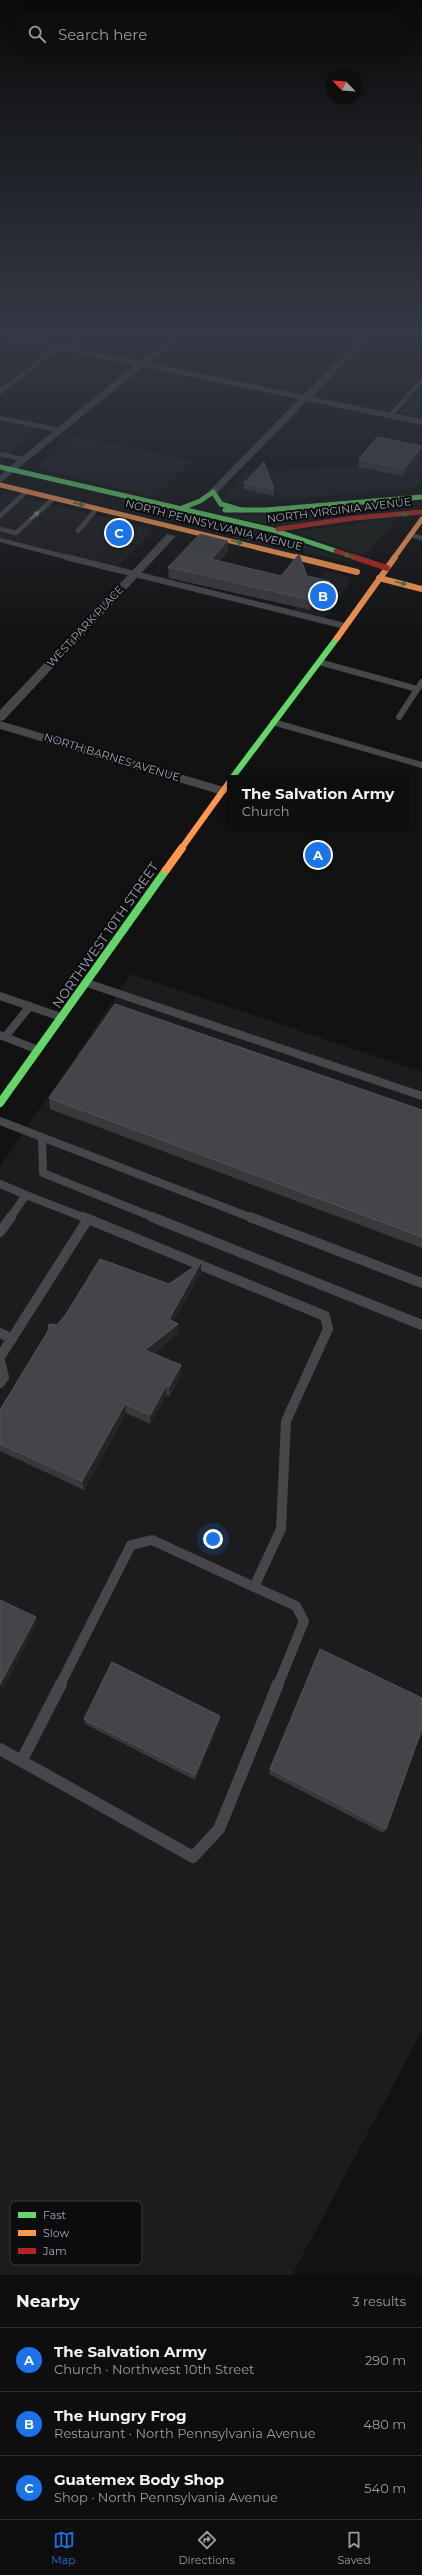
<!DOCTYPE html>
<meta charset="utf-8">
<style>
:root{--surface:#0e0e0e;--page:#171717;--text:#f1f3f6;--muted:#9b9c9e;--line:#2e2e2e;--accent:#1a73e8}
body{margin:0;font-family:Montserrat,sans-serif;background:var(--page);color:var(--text)}
.compass{position:absolute;left:326px;top:68px;width:36px;height:36px;border-radius:50%;background:var(--surface);box-shadow:0 2px 10px #0003;rotate:295deg}
.you{position:absolute;left:213px;top:1539px;width:14px;height:14px;margin:-10px;border:3px solid #fff;border-radius:50%;background:#1a73e8;box-shadow:0 0 0 6px #1a73e833}
.badge{display:grid;place-items:center;width:26px;height:26px;border-radius:50%;background:var(--accent);color:#fff;font-size:13px;font-weight:700}
.pin{position:absolute;translate:-50% -50%;border:2px solid #fff;box-shadow:0 1px 4px #0006}
.popup{position:absolute;left:227px;top:775px;width:182px;height:52px;box-sizing:border-box;display:grid;place-content:center;border-radius:4px;background:var(--surface);filter:drop-shadow(0 1px 3px #0005);font-size:13px;white-space:nowrap;color:var(--muted)}
.popup b{font-size:15px;color:var(--text)}
.popup::after{content:'';position:absolute;left:50%;top:100%;margin-left:-8px;border:8px solid transparent;border-top-color:var(--surface)}
.list{margin:0;padding:0;list-style:none}
h2{display:flex;justify-content:space-between;align-items:center;height:52px;margin:0;padding:0 16px;font-size:17px}
h2 small{font-size:13px;font-weight:400;color:var(--muted)}
.list li{display:grid;grid-template-columns:26px 1fr auto;gap:12px;align-items:center;box-sizing:border-box;height:64px;padding:0 16px;border-top:1px solid var(--line)}
.list b{display:block;font-size:15px;white-space:nowrap}
.list p{margin:0;font-size:13px;white-space:nowrap;color:var(--muted)}
.list em{font-size:13px;font-style:normal;color:var(--muted)}
.icon{flex:none;width:22px;height:22px;fill:none;stroke:currentColor;stroke-width:2;stroke-linecap:round;stroke-linejoin:round}
.map{position:relative;flex:none;width:422px;height:2275px;overflow:hidden}
.search{position:absolute;background:var(--surface);box-shadow:0 2px 10px #0003;left:12px;right:12px;top:12px;height:44px;display:flex;align-items:center;gap:10px;box-sizing:border-box;padding:0 14px;border-radius:22px;color:var(--muted);font-size:15px}
.sheet{height:244px;background:var(--surface)}
nav{display:flex;justify-content:space-around;align-items:center;box-sizing:border-box;height:56px;border-top:1px solid var(--line);background:var(--surface);font-size:11px;color:var(--muted)}
nav a{display:grid;justify-items:center;gap:2px}
nav .on{color:var(--accent)}
.map>svg:first-child{display:block}
.built{fill:#1c1c1e}
.green{fill:#181f19}
.lines{fill:none;stroke-linecap:round;stroke-linejoin:round}
.lane-far4{stroke:#46474b;stroke-width:4.5}
.lane-far3{stroke:#46474b;stroke-width:6}
.lane-far2{stroke:#46474b;stroke-width:8}
.lane-far1{stroke:#46474b;stroke-width:10}
.lane{stroke:#46474b;stroke-width:12}
.street{fill:#46474b;fill-rule:evenodd}
.fast-far2{stroke:#63d668;stroke-width:5}
.fast-far1{stroke:#63d668;stroke-width:6}
.fast{stroke:#63d668;stroke-width:8}
.slow-far2{stroke:#ff974d;stroke-width:5}
.slow-far1{stroke:#ff974d;stroke-width:6}
.slow{stroke:#ff974d;stroke-width:8}
.jam-far1{stroke:#b3261e;stroke-width:5}
.jam{stroke:#b3261e;stroke-width:6}
.wall{fill:#39393c}
.shaded-wall{fill:#252526}
.building{fill:#444549;stroke:#53545a}
.oneway{fill:#3c7b40}
.oneway2{fill:#868a95}
.labels{text-anchor:middle;stroke-width:4;stroke-linejoin:round;paint-order:stroke}
.far-street-label{font-size:11px;fill:#a1a6b5;stroke:#0c0c0e}
.street-label{font-size:13px;fill:#a1a6b5;stroke:#0c0c0e}
.key{fill:#0c0c0e;stroke:#393a40;stroke-width:1}
.key-label{font-size:11px;fill:#a1a6b5}
</style>
<div class="map">
<svg width="422" height="2275" viewBox="0 0 422 2275">
<rect width="100%" height="100%" fill="#121212"/>
<g class="built">
<polygon points="0,420 39,429 2,461 0,460"/>
<polygon points="73,435 192,461 155,497 34,468"/>
<polygon points="375,443 422,452 422,480 416,488 275,500 221,501 243,472 355,467"/>
<polygon points="4,493 79,511 154,530 117,567 65,555 0,538 0,497"/>
<polygon points="325,571 346,576 351,581 325,618 294,611"/>
<polygon points="131,974 422,1072 422,2031 292,2275 0,2275 0,1167"/>
</g>
<g class="green">
<polygon points="422,386 422,416 400,412"/>
<polygon points="13,481 175,518 223,523 247,528 221,528 183,522"/>
<polygon points="397,504 329,513 311,520 281,526 221,516 276,514"/>
<polygon points="398,517 364,556 296,532"/>
<polygon points="274,534 358,564 307,553 284,550 230,537"/>
</g>
<g class="lines">
<g class="lane-far4">
<polyline points="67,349 94,328"/>
<polyline points="0,392 58,347"/>
<polyline points="391,415 422,380"/>
<polyline points="0,418 58,430"/>
<polyline points="0,454 23,459"/>
<polyline points="0,516 27,491"/>
<polyline points="0,529 16,533 54,498"/>
<polyline points="78,531 97,508"/>
<polyline points="410,535 422,538"/>
<polyline points="0,540 70,558"/>
</g>
<g class="lane-far3">
<polyline points="66,557 345,626"/>
<polyline points="319,662 417,689"/>
<polyline points="399,717 422,682"/>
<polyline points="273,722 422,765"/>
</g>
<g class="lane-far2">
<polyline points="87,983 422,1096"/>
<polyline points="0,996 61,1017"/>
<polyline points="0,1035 38,1050"/>
<polyline points="5,1037 30,1006"/>
<polyline points="0,1121 252,1218"/>
<polyline points="42,1138 43,1173 155,1218"/>
<polyline points="0,1184 26,1195 10,1218"/>
<polyline points="26,1195 85,1218"/>
</g>
<g class="lane-far1">
<polyline points="152,1217 422,1325"/>
<polyline points="250,1217 422,1283"/>
<polyline points="88,1219 325,1316 328,1329 286,1421 281,1529 254,1587"/>
<polyline points="0,1232 11,1217"/>
<polyline points="0,1333 12,1339"/>
<polyline points="0,1357 88,1219 83,1217"/>
<polyline points="0,1361 4,1377 0,1383"/>
<polyline points="60,1685 131,1545 152,1540 296,1606 304,1621 278,1685"/>
</g>
<g class="lane">
<polyline points="0,1749 193,1857 219,1829 278,1684"/>
<polyline points="22,1760 61,1684"/>
</g>
<g class="street">
<polygon points="183,328 192,328 150,363 303,395 370,328 378,328 312,397 422,419 422,425 307,401 216,494 210,494 210,490 299,399 143,367 0,483 0,475 134,365 0,337 0,333 140,361"/>
<polygon points="167,534 176,536 4,720 0,721 0,710"/>
<polygon points="0,721 227,788 229,791 223,795 219,794 0,729"/>
</g>
<g class="fast-far2">
<polyline points="0,467 273,530 336,551"/>
<polyline points="182,508 200,501 213,492 221,504 241,510"/>
<polyline points="225,510 266,510 422,497"/>
</g>
<polyline class="fast-far1" points="232,778 337,638"/>
<polyline class="fast" points="0,1103 166,870"/>
<g class="slow-far2">
<polyline points="0,485 300,558"/>
<polyline points="394,558 422,519"/>
</g>
<g class="slow-far1">
<polyline points="296,557 357,572"/>
<polyline points="379,578 422,589"/>
<polyline points="337,638 395,557"/>
<polyline points="181,849 230,781"/>
</g>
<polyline class="slow" points="166,870 182,848"/>
<g class="jam-far1">
<polyline points="278,529 355,518 422,512"/>
<polyline points="336,551 357,558"/>
</g>
<polyline class="jam" points="354,557 387,568"/>
</g>
<g class="wall">
<polygon points="422,446 421,454 403,476 358,467 359,459"/>
<polygon points="244,483 274,489 274,496 244,489"/>
<polygon points="228,551 219,561 281,576 307,576 328,591 310,610 169,578 168,567"/>
<polygon points="49,1098 422,1110 422,1248 50,1109"/>
<polygon points="201,1262 201,1272 173,1321 178,1324 178,1333 153,1354 181,1375 170,1396 166,1395 150,1424 126,1413 84,1490 0,1451 0,1410 57,1325 169,1284"/>
<polygon points="220,1716 220,1721 195,1780 85,1724 84,1719"/>
<polygon points="270,1769 386,1829 383,1833 269,1774"/>
</g>
<g class="shaded-wall">
<polygon points="422,446 421,454 403,476 404,469"/>
<polygon points="228,541 228,551 211,570 211,559"/>
<polygon points="329,581 328,591 310,610 311,600"/>
<polygon points="201,1262 201,1272 170,1328 169,1319"/>
<polygon points="178,1324 178,1333 146,1359 145,1350"/>
<polygon points="181,1365 181,1375 170,1396 169,1387"/>
<polygon points="166,1386 166,1395 150,1424 150,1415"/>
<polygon points="125,1404 126,1413 84,1490 82,1481"/>
<polygon points="36,1617 38,1623 2,1691 0,1687 0,1684"/>
<polygon points="220,1716 220,1721 195,1780 195,1775"/>
</g>
<g class="building">
<polygon points="377,437 422,446 404,469 359,459"/>
<polygon points="264,462 274,489 244,483"/>
<polygon points="200,534 228,541 211,559 281,576 299,554 307,576 329,581 311,600 168,567"/>
<polygon points="115,1004 422,1110 422,1237 49,1098"/>
<polygon points="100,1259 169,1284 201,1262 169,1319 178,1324 145,1350 181,1365 169,1387 166,1386 150,1415 125,1404 82,1481 0,1444 0,1410 48,1331 49,1324 57,1325 66,1314"/>
<polygon points="0,1600 36,1617 0,1684"/>
<polygon points="320,1649 422,1698 422,1729 386,1829 270,1769"/>
<polygon points="112,1662 220,1716 195,1775 84,1719"/>
</g>
<defs><path id="oneway-solid" d="M-6-.8H1V-3.2L6.5 0L1 3.2V.8H-6Z"/></defs>
<g class="oneway">
<use href="#oneway-solid" transform="translate(79 504) rotate(13)"/>
<use href="#oneway-solid" transform="translate(403 514) rotate(-4)"/>
<use href="#oneway-solid" transform="translate(237 542) rotate(14)"/>
<use href="#oneway-solid" transform="translate(349 556) rotate(-160)"/>
<use href="#oneway-solid" transform="translate(401 583) rotate(14)"/>
</g>
<use class="oneway2" href="#oneway-solid" transform="translate(35 515) rotate(-42)"/>
<linearGradient id="sky" x2="0" y2="1"><stop stop-color="#0a0a0a"/><stop offset="0.51" stop-color="#333944"/><stop offset="1" stop-color="#333944" stop-opacity="0"/></linearGradient>
<rect width="422" height="646" fill="url(#sky)"/>
<g class="labels">
<g class="far-street-label">
<text transform="translate(339 510) rotate(-7)" y="4">NORTH VIRGINIA AVENUE</text>
<text transform="translate(214 525) rotate(14)" y="4">NORTH PENNSYLVANIA AVENUE</text>
<text transform="translate(85 626) rotate(-47)" y="4">WEST PARK PLACE</text>
<text transform="translate(112 757) rotate(17)" y="4">NORTH BARNES AVENUE</text>
</g>
<g class="street-label">
<text transform="translate(105 935) rotate(-55)" y="5">NORTHWEST 10TH STREET</text>
</g>
</g>
<rect x="10" y="2201" width="132" height="64" rx="6" class="key"/>
<rect x="18" y="2212" width="18" height="6" fill="#63d668"/>
<rect x="18" y="2230" width="18" height="6" fill="#ff974d"/>
<rect x="18" y="2248" width="18" height="6" fill="#b3261e"/>
<g class="key-label">
<text x="43" y="2219">Fast</text>
<text x="43" y="2237">Slow</text>
<text x="43" y="2255">Jam</text>
</g>
</svg>
<svg class="compass" viewBox="-18 -18 36 36"><path d="M0-13l5 13h-10z" fill="#e53935"/><path d="M0 13l5-13h-10z" fill="#9b9c9e"/></svg>
<div class="you"></div>
<div class="pin badge" style="left:318px;top:855px">A</div>
<div class="popup"><b>The Salvation Army</b>Church</div>
<div class="pin badge" style="left:323px;top:596px">B</div>
<div class="pin badge" style="left:119px;top:533px">C</div>
<div class="search"><svg class="icon" aria-label="search" viewBox="0 0 24 24"><circle cx="10" cy="10" r="6"/><path d="M15 15l6 6"/></svg>Search here</div>
</div>
<section class="sheet">
<h2>Nearby<small>3 results</small></h2>
<ul class="list">
<li><span class="badge">A</span><div><b>The Salvation Army</b><p>Church · Northwest 10th Street</p></div><em>290 m</em></li>
<li><span class="badge">B</span><div><b>The Hungry Frog</b><p>Restaurant · North Pennsylvania Avenue</p></div><em>480 m</em></li>
<li><span class="badge">C</span><div><b>Guatemex Body Shop</b><p>Shop · North Pennsylvania Avenue</p></div><em>540 m</em></li>
</ul>
</section>
<nav>
<a class="on"><svg class="icon" aria-label="map" viewBox="0 0 24 24"><path d="M3 6l6-2 6 2 6-2v14l-6 2-6-2-6 2zM9 4v14M15 6v14"/></svg>Map</a>
<a><svg class="icon" aria-label="directions" viewBox="0 0 24 24"><path d="M12 3l9 9-9 9-9-9zM9 14v-3h6M13 9l2 2-2 2"/></svg>Directions</a>
<a><svg class="icon" aria-label="saved" viewBox="0 0 24 24"><path d="M7 4h10v16l-5-4-5 4z"/></svg>Saved</a>
</nav>
